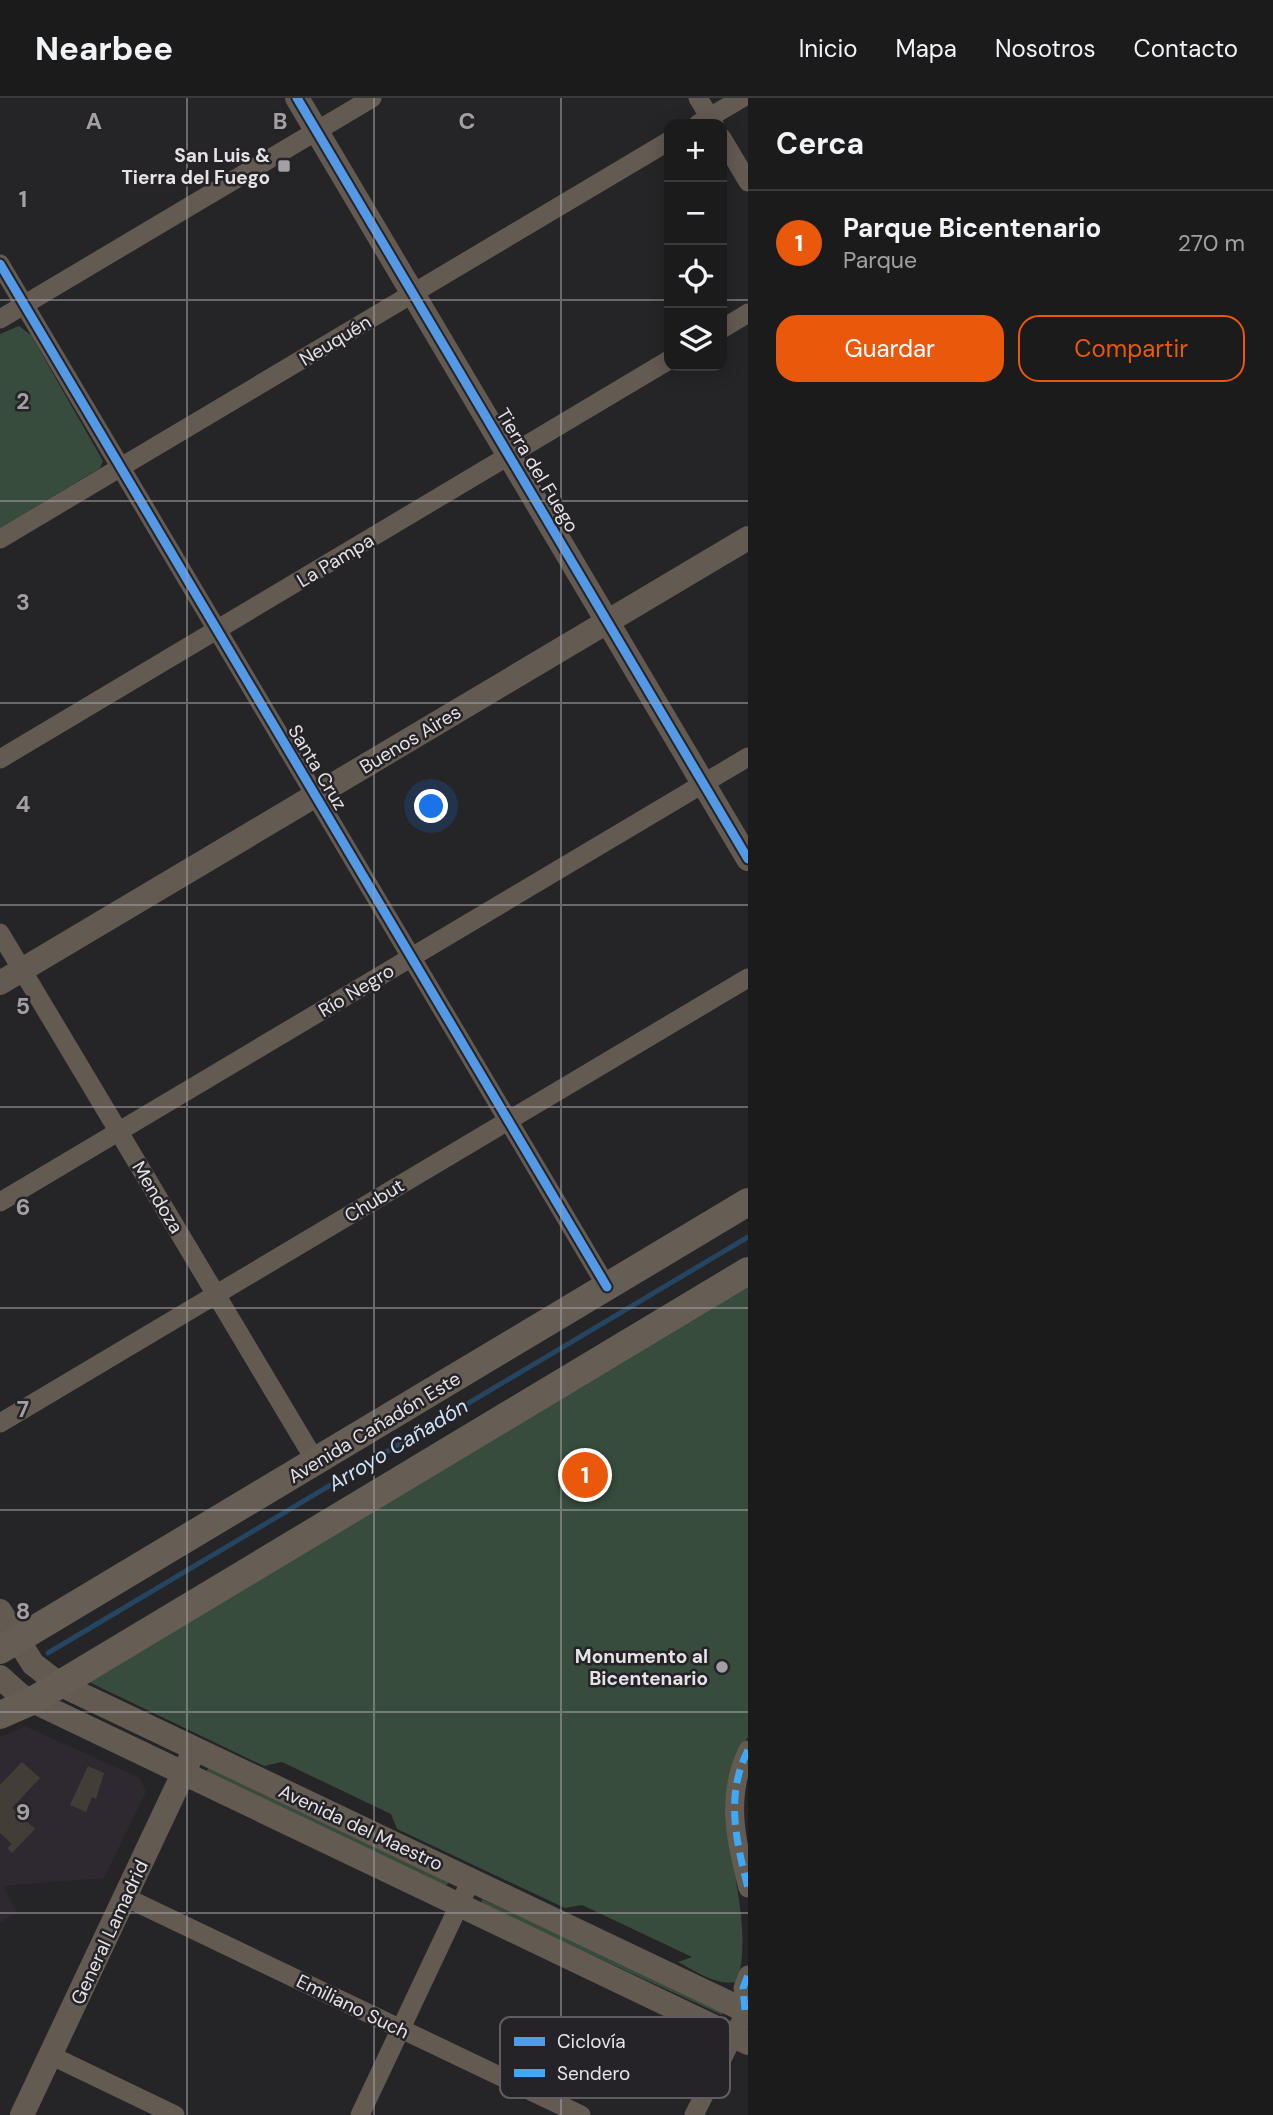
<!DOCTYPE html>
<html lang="es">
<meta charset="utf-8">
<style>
:root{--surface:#1c1b1c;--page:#252425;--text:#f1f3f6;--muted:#a0a1a3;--line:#3a393b;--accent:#ea580c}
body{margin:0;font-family:"DM Sans",sans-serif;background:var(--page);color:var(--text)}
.controls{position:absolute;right:21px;top:21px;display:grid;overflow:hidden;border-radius:14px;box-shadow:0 4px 18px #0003}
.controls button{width:63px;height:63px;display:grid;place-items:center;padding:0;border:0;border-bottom:2px solid var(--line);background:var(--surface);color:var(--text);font:35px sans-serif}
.you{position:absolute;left:432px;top:709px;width:24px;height:24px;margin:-18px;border:5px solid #fff;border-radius:50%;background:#1a73e8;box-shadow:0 0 0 10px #1a73e833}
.badge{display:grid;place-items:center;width:46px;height:46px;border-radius:50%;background:var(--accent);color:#fff;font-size:23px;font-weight:700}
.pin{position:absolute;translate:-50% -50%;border:4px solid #fff;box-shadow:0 2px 7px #0006}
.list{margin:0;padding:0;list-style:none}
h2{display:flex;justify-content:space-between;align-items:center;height:91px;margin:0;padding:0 28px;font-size:30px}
h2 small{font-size:23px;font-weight:400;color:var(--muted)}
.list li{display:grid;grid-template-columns:46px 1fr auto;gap:21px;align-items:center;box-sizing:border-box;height:105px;padding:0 28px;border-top:2px solid var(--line)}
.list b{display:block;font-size:26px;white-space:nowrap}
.list p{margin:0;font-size:23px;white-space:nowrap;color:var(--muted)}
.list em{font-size:23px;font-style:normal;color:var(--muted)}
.actions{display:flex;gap:14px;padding:21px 28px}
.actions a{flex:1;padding:16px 0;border:2px solid var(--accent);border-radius:21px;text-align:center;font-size:24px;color:var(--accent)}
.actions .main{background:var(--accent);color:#fff}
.icon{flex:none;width:38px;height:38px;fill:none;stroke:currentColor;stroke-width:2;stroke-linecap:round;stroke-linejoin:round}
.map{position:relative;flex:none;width:748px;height:2017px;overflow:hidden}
header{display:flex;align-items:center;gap:42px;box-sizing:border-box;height:98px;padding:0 35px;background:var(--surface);border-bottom:2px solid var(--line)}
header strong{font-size:33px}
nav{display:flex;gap:38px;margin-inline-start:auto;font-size:24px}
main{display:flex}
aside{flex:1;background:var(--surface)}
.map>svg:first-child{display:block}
.built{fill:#2e2830}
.green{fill:#374c3d}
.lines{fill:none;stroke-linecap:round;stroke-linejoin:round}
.stream{stroke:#264561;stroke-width:5}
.building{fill:#433d37}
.minor{stroke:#635a52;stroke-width:19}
.tertiary{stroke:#635a52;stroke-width:24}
.secondary{stroke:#665d54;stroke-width:28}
.quiet{stroke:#3fa9f5;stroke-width:7;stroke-dasharray:14 7;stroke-linecap:butt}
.cycleway-casing{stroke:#252327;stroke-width:13}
.cycleway{stroke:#5399e6;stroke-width:9}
.grid{fill:none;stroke:#a2a0a3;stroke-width:2;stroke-opacity:0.55}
.poi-dot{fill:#a2a0a3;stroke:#252327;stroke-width:2.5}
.labels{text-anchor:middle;stroke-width:5;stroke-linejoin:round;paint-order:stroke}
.poi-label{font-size:19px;font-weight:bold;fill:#e5e3e6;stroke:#252327;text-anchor:end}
.street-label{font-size:19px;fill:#e5e3e6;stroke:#252327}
.water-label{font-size:21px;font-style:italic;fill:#cde4fa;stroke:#252327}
.key{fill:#252327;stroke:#5f5d60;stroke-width:2}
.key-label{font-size:19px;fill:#e5e3e6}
.grid-label{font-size:23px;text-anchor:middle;font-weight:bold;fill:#a2a0a3;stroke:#252327;stroke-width:5;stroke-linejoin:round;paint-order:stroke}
</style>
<header>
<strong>Nearbee</strong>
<nav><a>Inicio</a><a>Mapa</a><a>Nosotros</a><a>Contacto</a></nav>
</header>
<main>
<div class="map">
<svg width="748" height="2017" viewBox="0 0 748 2017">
<rect width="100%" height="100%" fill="#252426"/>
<polygon class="built" points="25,1628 140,1680 146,1694 104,1780 3,1788 17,1814 0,1825 0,1639"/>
<g class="green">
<polygon points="19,228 31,237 103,363 100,370 0,430 0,236"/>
<path d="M748,1180V1639L738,1654C737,1685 729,1732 733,1762C739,1804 748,1841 738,1883C719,1890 694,1872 678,1864L692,1859L582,1807L565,1810L397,1731L391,1716L282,1664L264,1668L91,1585L90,1582Z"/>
<polygon points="208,1670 449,1784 446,1788 206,1675"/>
<polygon points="482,1801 723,1912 722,1917 481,1806"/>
</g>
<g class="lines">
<polyline class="stream" points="48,1555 748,1139"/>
</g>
<g class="building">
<polygon points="22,1664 40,1680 12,1710 35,1731 12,1755 7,1750 12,1746 0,1735 0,1687"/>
<polygon points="88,1668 104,1675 96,1701 92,1699 86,1714 70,1707"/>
</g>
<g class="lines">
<g class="minor">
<polyline points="698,0 714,26"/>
<polyline points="698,26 742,0"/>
<polyline points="722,40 748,84"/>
<polyline points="0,166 607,1189"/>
<polyline points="0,221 372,0"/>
<polyline points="722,231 748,215"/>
<polyline points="0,441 669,43"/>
<polyline points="0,661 669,262"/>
<polyline points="0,835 316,1364"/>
<polyline points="0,1104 748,659"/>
<polyline points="0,1325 748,880"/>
<path d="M748,1652C725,1698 736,1742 748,1790"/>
<polyline points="125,1799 581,2017"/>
<polyline points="745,1912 743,1890 748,1877"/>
<polyline points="50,1957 175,2017"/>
<polyline points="360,2017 471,1782"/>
<polyline points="694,2017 748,1909"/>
</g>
<g class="tertiary">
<polyline points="297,0 748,761"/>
<polyline points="0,885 748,440"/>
<polyline points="0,1513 33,1566 59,1586 748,1914"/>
<polyline points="0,1579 20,1597 748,1945"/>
<polyline points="22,2017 190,1661"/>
</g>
<g class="secondary">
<polyline points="0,1552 748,1104"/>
<polyline points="0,1617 32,1603 748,1173"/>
</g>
<g class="quiet">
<path d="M748,1652C725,1698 736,1742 748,1790"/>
<polyline points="745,1912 743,1890 748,1877"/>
</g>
<defs>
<g id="cycleway">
<polyline points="297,0 748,761"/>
<polyline points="0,166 607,1189"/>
</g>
</defs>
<use href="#cycleway" class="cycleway-casing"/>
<use href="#cycleway" class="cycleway"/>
</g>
<path class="grid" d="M187,0V2017M374,0V2017M561,0V2017M0,202H669M722,202H748M0,403H748M0,605H748M0,807H748M0,1009H748M0,1210H748M0,1412H748M0,1614H748M0,1815H748"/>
<g class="poi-dot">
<rect x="277" y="61" width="14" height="14" rx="3.5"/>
<circle cx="722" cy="1569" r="7"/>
</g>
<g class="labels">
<g class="poi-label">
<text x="270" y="64">San Luis &amp;<tspan x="270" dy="22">Tierra del Fuego</tspan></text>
<text x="708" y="1565">Monumento al<tspan x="708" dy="22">Bicentenario</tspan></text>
</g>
<g class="street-label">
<text transform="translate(335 242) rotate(-31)" y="7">Neuquén</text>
<text transform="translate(538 372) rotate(59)" y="7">Tierra del Fuego</text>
<text transform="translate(335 462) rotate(-31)" y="7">La Pampa</text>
<text transform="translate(410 641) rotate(-31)" y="7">Buenos Aires</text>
<text transform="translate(318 669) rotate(59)" y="7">Santa Cruz</text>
<text transform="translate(356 892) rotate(-31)" y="7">Río Negro</text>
<text transform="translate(158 1099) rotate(59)" y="7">Mendoza</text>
<text transform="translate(374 1102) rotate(-31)" y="7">Chubut</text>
<text transform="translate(374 1329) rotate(-31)" y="7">Avenida Cañadón Este</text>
<text transform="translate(361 1729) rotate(25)" y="7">Avenida del Maestro</text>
<text transform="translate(109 1834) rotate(-65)" y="7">General Lamadrid</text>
<text transform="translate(353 1908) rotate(26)" y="7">Emiliano Such</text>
</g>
<g class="water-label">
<text transform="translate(398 1347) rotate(-31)" y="7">Arroyo Cañadón</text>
</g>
</g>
<rect x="500" y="1919" width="230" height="81" rx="10" class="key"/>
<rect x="514" y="1939" width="31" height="9" fill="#5399e6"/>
<rect x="514" y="1971" width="31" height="8" fill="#3fa9f5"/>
<g class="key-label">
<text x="557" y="1950">Ciclovía</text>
<text x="557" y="1982">Sendero</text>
</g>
<g class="grid-label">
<text x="94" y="31">A</text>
<text x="280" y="31">B</text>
<text x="467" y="31">C</text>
<text x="23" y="109">1</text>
<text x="23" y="311">2</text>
<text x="23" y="512">3</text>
<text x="23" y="714">4</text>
<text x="23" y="916">5</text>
<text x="23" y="1117">6</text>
<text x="23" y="1319">7</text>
<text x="23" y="1521">8</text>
<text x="23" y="1722">9</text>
</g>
</svg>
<div class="controls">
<button>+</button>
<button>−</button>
<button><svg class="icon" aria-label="locate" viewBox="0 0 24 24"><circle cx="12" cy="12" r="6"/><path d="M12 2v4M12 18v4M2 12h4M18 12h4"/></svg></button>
<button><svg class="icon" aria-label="layers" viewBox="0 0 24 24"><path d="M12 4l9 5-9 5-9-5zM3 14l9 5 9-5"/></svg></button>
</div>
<div class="you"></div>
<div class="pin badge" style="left:585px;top:1377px">1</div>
</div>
<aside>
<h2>Cerca<small></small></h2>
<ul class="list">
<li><span class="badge">1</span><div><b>Parque Bicentenario</b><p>Parque</p></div><em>270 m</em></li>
</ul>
<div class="actions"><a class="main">Guardar</a><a>Compartir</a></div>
</aside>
</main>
